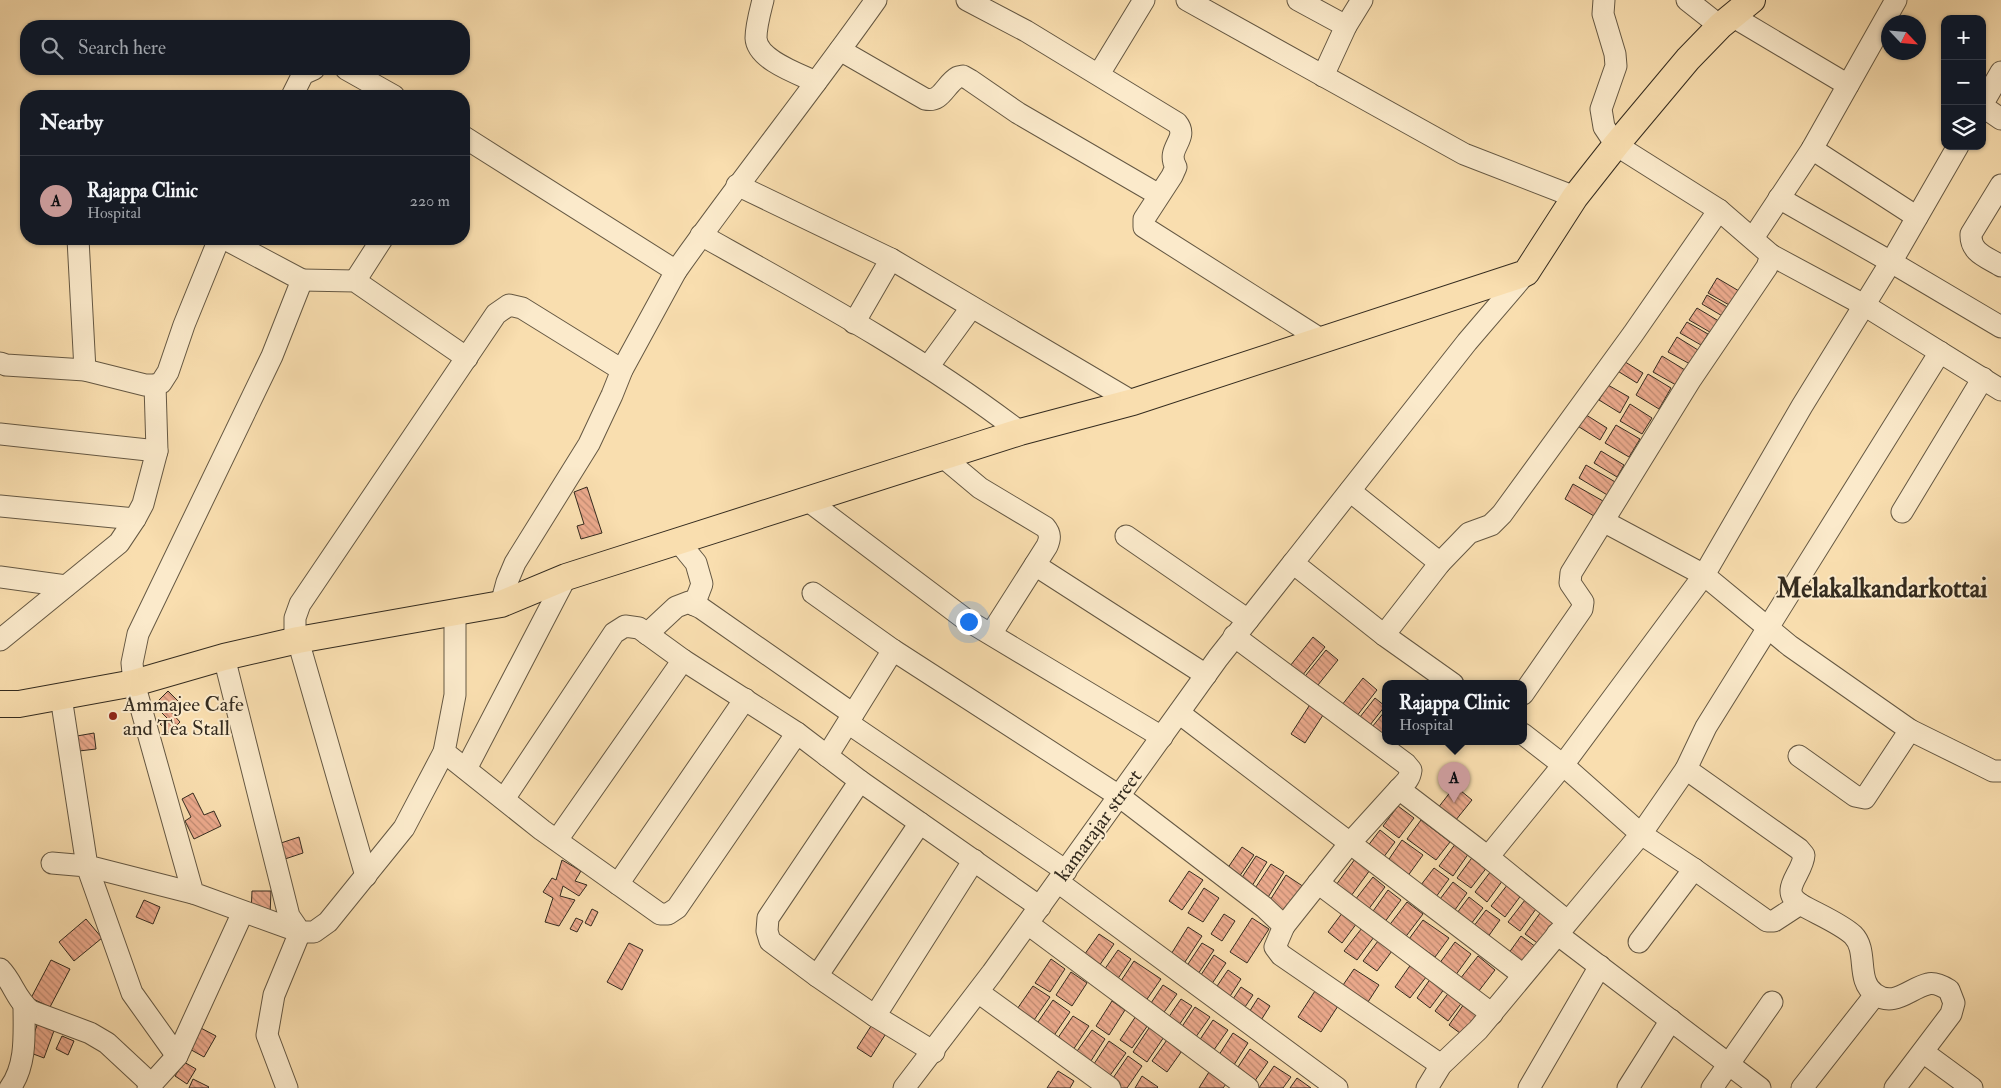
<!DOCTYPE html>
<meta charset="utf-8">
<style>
:root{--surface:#171b24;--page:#242831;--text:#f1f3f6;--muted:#9ea1a6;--line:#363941;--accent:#c59692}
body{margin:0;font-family:"IM FELL Double Pica",serif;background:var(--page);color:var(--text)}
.controls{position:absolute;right:15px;top:15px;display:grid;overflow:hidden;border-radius:10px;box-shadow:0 1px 4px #0004}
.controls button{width:45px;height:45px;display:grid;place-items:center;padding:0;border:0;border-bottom:1px solid var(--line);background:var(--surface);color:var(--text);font:25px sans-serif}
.compass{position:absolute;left:1881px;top:15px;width:45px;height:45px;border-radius:50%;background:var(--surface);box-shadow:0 1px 4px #0004;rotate:116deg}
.you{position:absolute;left:968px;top:621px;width:18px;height:18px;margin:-12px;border:4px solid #fff;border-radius:50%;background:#1a73e8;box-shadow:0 0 0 8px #1a73e833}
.badge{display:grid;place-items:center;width:32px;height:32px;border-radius:50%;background:var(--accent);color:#111;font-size:16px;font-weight:700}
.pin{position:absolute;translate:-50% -41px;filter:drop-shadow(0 1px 2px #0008)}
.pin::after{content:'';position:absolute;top:26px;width:18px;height:15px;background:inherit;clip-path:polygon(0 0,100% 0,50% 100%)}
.popup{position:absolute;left:1382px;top:680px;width:145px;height:65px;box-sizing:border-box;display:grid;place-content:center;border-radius:10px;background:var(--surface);filter:drop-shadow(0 1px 4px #0005);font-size:16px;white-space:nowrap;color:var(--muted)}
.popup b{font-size:19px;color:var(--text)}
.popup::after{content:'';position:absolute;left:50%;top:100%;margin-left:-10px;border:10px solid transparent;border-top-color:var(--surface)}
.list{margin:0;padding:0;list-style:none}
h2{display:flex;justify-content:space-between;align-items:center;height:65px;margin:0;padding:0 20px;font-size:21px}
h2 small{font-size:16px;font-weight:400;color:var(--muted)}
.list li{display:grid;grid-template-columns:32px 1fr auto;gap:15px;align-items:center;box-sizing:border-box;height:90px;padding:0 20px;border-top:1px solid var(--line)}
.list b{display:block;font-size:19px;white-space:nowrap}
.list p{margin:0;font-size:16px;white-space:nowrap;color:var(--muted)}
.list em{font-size:16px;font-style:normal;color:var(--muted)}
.icon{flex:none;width:28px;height:28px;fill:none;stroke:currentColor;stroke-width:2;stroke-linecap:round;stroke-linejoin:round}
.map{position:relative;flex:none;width:2001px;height:1088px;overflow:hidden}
.search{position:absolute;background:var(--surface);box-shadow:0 1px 4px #0004;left:20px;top:20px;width:450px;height:55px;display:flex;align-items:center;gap:12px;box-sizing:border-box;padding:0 18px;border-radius:20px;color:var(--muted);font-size:19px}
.panel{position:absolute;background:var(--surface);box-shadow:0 1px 4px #0004;left:20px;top:90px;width:450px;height:155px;border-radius:20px}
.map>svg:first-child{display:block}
.building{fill:url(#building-back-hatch);stroke:#342b1f}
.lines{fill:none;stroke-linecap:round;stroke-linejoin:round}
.minor-casing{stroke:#655843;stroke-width:23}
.major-casing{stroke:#342b1f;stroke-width:28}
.minor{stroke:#fbeacb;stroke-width:21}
.major{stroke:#f9deaf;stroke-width:26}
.poi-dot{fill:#8f2418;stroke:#fbeacb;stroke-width:2}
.labels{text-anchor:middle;stroke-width:4;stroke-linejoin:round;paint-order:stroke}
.poi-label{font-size:21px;fill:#342b1f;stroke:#fbeacb;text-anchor:start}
.street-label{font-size:21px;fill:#342b1f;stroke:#fbeacb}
.district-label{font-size:26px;font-weight:bold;fill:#342b1f;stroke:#fbeacb}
</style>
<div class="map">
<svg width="2001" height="1088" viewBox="0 0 2001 1088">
<defs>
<pattern id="building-back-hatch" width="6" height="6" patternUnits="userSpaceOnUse" patternTransform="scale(1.25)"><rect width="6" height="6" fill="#ecaa8d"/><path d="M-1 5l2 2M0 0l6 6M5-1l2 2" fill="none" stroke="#c08b73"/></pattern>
</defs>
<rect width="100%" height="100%" fill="#f9deaf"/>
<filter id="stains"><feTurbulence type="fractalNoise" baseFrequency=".004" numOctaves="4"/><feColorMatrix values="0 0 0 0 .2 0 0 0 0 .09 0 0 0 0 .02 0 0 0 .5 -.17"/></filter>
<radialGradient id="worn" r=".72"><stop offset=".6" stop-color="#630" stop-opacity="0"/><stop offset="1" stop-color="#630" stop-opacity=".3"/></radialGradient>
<g class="building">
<polygon points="1717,278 1739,291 1731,306 1708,293"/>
<polygon points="1707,295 1729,308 1724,317 1702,304"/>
<polygon points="1697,308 1722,323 1715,335 1689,320"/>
<polygon points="1687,322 1708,334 1701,345 1680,333"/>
<polygon points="1677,337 1698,350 1690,364 1668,352"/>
<polygon points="1662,356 1685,370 1676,385 1653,372"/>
<polygon points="1622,360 1643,373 1637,383 1616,370"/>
<polygon points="1648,374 1671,388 1659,409 1636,395"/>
<polygon points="1608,385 1629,397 1620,413 1599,400"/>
<polygon points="1630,404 1652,418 1642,434 1620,421"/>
<polygon points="1583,413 1607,428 1600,440 1576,425"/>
<polygon points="1616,425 1640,439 1629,457 1605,443"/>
<polygon points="1601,451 1624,465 1617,477 1594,463"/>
<polygon points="1586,465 1617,483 1609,496 1579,478"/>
<polygon points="1573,484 1603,501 1594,516 1565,499"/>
<polygon points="587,487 602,533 581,539 577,526 584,524 574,492"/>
<polygon points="1313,637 1325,647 1302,676 1290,666"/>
<polygon points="1326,650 1338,660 1314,690 1302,680"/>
<polygon points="1363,678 1377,690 1356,717 1342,705"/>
<polygon points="168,691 179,702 170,711 180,722 169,733 160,724 167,718 154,705"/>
<polygon points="1375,698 1385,706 1370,725 1360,717"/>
<polygon points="1311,703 1325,712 1305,743 1291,734"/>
<polygon points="1385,711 1385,738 1372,727"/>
<polygon points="94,733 96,749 79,751 77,736"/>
<polygon points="1455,786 1472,800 1451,826 1434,813"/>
<polygon points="193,793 204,815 214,811 221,826 194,839 185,821 191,817 182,799"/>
<polygon points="1398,806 1414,818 1399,838 1383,826"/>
<polygon points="1421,820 1450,842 1436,860 1407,839"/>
<polygon points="1380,830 1395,842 1380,862 1364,851"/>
<polygon points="299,837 303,853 285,859 281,843"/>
<polygon points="1402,840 1423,855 1407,877 1387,862"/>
<polygon points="1456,843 1469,853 1453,876 1439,866"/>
<polygon points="1242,847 1254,855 1237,880 1225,872"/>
<polygon points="1474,855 1488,866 1471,888 1457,878"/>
<polygon points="1256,856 1267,862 1250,889 1239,882"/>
<polygon points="1355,859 1370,870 1351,896 1336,885"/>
<polygon points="562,860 581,871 575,881 587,885 579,896 563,886 560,896 575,900 559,926 545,922 553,898 543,892 552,878 556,880"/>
<polygon points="1271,864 1284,872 1265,902 1252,893"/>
<polygon points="1434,868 1449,879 1433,901 1417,890"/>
<polygon points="1189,871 1203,880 1182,910 1169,901"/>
<polygon points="1491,871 1503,880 1487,902 1475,892"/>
<polygon points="1286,875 1307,889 1288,918 1267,905"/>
<polygon points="1373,877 1385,887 1368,910 1355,900"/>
<polygon points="1453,882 1467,893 1452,914 1437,903"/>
<polygon points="1508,884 1522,894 1505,917 1491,906"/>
<polygon points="1204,888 1219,898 1203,922 1188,913"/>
<polygon points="1388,890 1401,900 1384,923 1371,914"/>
<polygon points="252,891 271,891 270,915 251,914"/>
<polygon points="1469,897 1483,908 1468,928 1454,917"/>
<polygon points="144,900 160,907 153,924 136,917"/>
<polygon points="1525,900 1536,909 1520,931 1508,922"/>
<polygon points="1407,902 1423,914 1404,939 1388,927"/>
<polygon points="592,909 598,912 591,926 585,923"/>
<polygon points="1543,909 1558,920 1540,945 1525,934"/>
<polygon points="1486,910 1500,920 1485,941 1470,931"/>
<polygon points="1343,912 1357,923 1342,943 1328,932"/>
<polygon points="1224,914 1235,921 1222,941 1211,934"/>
<polygon points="576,918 583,921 577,932 570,929"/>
<polygon points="1252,918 1269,929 1247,963 1230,952"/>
<polygon points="86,919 102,938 74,961 59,942"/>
<polygon points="1423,920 1449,938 1435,957 1409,939"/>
<polygon points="1188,927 1202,936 1181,968 1168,959"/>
<polygon points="1362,928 1374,937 1357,960 1344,951"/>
<polygon points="1099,934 1114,944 1097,969 1082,958"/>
<polygon points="1521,936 1536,947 1521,968 1506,957"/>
<polygon points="1378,941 1392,951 1377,971 1363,961"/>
<polygon points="1455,942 1471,954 1455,976 1439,964"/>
<polygon points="629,943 643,950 622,990 607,982"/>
<polygon points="1202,943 1214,950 1196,977 1184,970"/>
<polygon points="1118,950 1131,959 1115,983 1102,973"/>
<polygon points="1214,955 1226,963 1209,988 1197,981"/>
<polygon points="1478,956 1495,970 1478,992 1460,979"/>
<polygon points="1051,959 1065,969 1050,992 1035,983"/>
<polygon points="51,960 70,969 50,1007 31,998"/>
<polygon points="1414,960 1430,972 1410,998 1395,987"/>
<polygon points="1134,961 1161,979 1143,1005 1117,987"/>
<polygon points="1354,969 1379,985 1366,1005 1341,988"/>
<polygon points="1228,970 1241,979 1227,1001 1213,992"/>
<polygon points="1071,972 1087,983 1072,1006 1056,995"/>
<polygon points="1431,978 1445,988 1430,1008 1417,998"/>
<polygon points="1163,985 1177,994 1162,1015 1149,1006"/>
<polygon points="1033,986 1050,997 1032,1023 1015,1012"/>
<polygon points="1241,987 1253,995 1241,1013 1229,1005"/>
<polygon points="1315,991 1338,1006 1321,1032 1298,1017"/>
<polygon points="1450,991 1463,1001 1448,1021 1435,1011"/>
<polygon points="1258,998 1270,1006 1258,1025 1246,1017"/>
<polygon points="1181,999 1192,1006 1177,1028 1166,1021"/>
<polygon points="1053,1000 1070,1012 1053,1037 1036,1025"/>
<polygon points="1112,1001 1125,1010 1109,1035 1096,1026"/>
<polygon points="1464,1004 1479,1015 1464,1036 1449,1025"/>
<polygon points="1195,1007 1210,1017 1193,1041 1179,1031"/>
<polygon points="1073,1016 1089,1026 1071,1053 1055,1042"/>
<polygon points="1136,1016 1148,1025 1132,1048 1120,1040"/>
<polygon points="1213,1020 1228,1030 1211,1054 1197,1044"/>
<polygon points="38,1022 55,1028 44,1058 28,1052"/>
<polygon points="873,1023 887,1032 871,1057 857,1048"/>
<polygon points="1151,1025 1166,1034 1147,1062 1133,1052"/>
<polygon points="197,1026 216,1036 204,1057 186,1047"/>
<polygon points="1092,1030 1105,1039 1089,1064 1075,1054"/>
<polygon points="1233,1033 1248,1043 1232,1068 1217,1058"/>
<polygon points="62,1036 74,1041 68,1055 56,1049"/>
<polygon points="1169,1037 1184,1048 1167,1072 1152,1061"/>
<polygon points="1109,1041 1126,1053 1106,1081 1090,1070"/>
<polygon points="1250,1049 1268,1062 1252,1085 1234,1073"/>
<polygon points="1128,1056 1142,1066 1127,1088 1115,1088 1109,1084"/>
<polygon points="184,1062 196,1069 187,1084 175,1076"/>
<polygon points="1274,1066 1291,1077 1283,1088 1259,1088"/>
<polygon points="1058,1071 1074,1081 1070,1088 1047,1088"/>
<polygon points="1209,1072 1226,1084 1223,1088 1199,1088"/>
<polygon points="1142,1076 1158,1087 1157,1088 1135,1088"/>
<polygon points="1297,1078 1311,1088 1290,1088"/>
<polygon points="193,1079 209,1087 208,1088 189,1088"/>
</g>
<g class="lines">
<defs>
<g id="minor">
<path d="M763,0C760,12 756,26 756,38C757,60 799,74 816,82"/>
<path d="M967,0L1026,31L1177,123C1190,139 1165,148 1176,167L1172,176L1144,219V227L1322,340"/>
<polyline points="1187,0 1464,154 1575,197"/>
<polyline points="1298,0 1346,26"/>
<polyline points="1687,0 1720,26"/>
<polyline points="1732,16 1848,85"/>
<path d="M840,50L925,99C942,103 945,84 958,77L963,76L970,80L1018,113L1159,195"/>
<polyline points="346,69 394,96"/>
<polyline points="1099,74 1144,0"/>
<polyline points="1323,76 1346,26 1362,0"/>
<polyline points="292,96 303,74 314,69"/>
<polyline points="1982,105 2001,72"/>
<polyline points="1982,106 2001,119"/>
<path d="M464,137L676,271C741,179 811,92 876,0"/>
<polyline points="1812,149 1917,217"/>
<polyline points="737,185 891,259 1133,402"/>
<path d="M2001,185L1971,234C1970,253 1987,257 2001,266"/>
<polyline points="1779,198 1891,262 2001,327"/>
<path d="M701,235C810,296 921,356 1020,432"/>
<polyline points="1753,238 1812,149 1896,0"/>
<polyline points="78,239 85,370"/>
<polyline points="225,239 302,280 272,356 138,634 132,663 134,683 193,893 300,932 274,995 267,1035 287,1088"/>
<polyline points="1771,255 1864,305 2001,390"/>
<polyline points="302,280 355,281 467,358"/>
<polyline points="355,281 382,239"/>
<polyline points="854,323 891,259"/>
<polyline points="0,363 6,365 85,370 145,385 155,385 161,383 168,372 184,325 219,239"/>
<polyline points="928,367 971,308"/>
<polyline points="0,434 157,451"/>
<path d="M943,457L980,488L1045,527C1051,534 1050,539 1047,546L991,634"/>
<polyline points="1350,491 1440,563"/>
<polyline points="806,499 965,619 1162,737"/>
<polyline points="0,506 135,519"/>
<polyline points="1902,512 1983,378"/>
<polyline points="1603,521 1704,575 1790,646 1910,730 1985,767 1993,771 2001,771"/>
<polyline points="1126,536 1248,620"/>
<polyline points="678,541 696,563 702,584 694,605"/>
<polyline points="1035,565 1206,675"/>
<polyline points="0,577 66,586"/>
<polyline points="813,593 893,650"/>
<polyline points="501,604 507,582 515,563 589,444 612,395 622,370 676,271"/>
<polyline points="455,612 455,695 444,752 542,830 660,914 668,914 677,908 797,733 860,781 1040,907"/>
<polyline points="647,634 676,607 689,602 701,608 853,714"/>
<polyline points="1384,635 1440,563 1469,533 1491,525 1502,514 1633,334 1719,210"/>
<path d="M1234,636L1406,764L1411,770C1410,779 1405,783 1399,789L1488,857L1567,921"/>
<polyline points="0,640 119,543 135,519 143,504 157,451 155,385"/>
<polyline points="224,657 289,916 300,932 314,932 328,922 404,828 444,752"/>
<polyline points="1453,684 1384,635 1293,563 1467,342 1526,273"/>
<polyline points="1523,694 1582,609 1583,602 1570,583 1571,573 1691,379 1767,267 1771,255 1719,210 1616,145 1604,127 1601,109 1616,66 1615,54 1603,14 1604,0"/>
<polyline points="61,697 87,866 193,893"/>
<polyline points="1179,713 1523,975"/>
<polyline points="848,723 1066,871"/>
<polyline points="827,756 893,650 1119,796 1264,907 1284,926 1275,947 1281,955 1441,1065"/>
<polyline points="1799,756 1855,796 1865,798 1910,730"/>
<polyline points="466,769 566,577"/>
<polyline points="1686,769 1641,834 1694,869 1767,921 1774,921 1800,904"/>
<polyline points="860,781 768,918 767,931 770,941 817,976 920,823"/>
<polyline points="504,799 614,633 625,626 639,628 683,660"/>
<polyline points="557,840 683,660 797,733"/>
<polyline points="1488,857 1563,765 1704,575 1802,406 1897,252 1958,146"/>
<polyline points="52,863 87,866 132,993 177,1056 243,912"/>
<polyline points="366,876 295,630 295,618 300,604 496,314 509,305 522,308 622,370"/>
<polyline points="1058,882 1337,1088"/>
<polyline points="1318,883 1492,1014"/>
<polyline points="618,884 745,699"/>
<polyline points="1028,924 1248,1088"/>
<polyline points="1284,926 1350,843 1399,789"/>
<polyline points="1557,934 1760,1088"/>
<polyline points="1639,942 1694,869"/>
<path d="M0,969C13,982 16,1000 31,1011L90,1033L107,1043L151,1084"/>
<polyline points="817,976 875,1016"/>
<polyline points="978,992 1110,1088"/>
<polyline points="934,1052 875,1016 974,860"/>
<polyline points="1923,1052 1972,1088"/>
<path d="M10,1088C27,1064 24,1034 24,1005"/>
<polyline points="148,1088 177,1056"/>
<polyline points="904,1088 992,973 1218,658 1293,563"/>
<polyline points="1427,1088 1441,1065 1478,1030 1641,834 1563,765 1523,734"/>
<polyline points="1529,1088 1600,966"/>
<polyline points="1628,1088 1671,1020"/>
<polyline points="1712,1088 1772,1002"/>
<polyline points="1802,1088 1875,995"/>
<path d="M1895,1088L1951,1014L1954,1003L1949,990C1944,987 1935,982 1928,984C1910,988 1894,1008 1875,994C1855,980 1869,951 1853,935C1840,923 1815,913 1800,904C1778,890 1803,874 1804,855L1799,849L1686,769L1706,727L1940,352"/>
</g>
<polyline id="major" points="0,704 19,704 134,683 224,657 298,640 501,604 566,577 1020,432 1133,402 1526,273 1575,197 1616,145 1688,59 1720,26 1752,0"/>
</defs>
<use href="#minor" class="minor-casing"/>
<use href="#major" class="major-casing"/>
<use href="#minor" class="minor"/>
<use href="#major" class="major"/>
</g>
<circle class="poi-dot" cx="113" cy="716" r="5"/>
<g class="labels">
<g class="poi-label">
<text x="123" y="711">Ammajee Cafe<tspan x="123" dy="24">and Tea Stall</tspan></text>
</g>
<g class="street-label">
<text transform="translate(1098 825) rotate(-54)" y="7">kamarajar street</text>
</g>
<g class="district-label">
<text x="1882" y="597">Melakalkandarkottai</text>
</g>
</g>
<rect width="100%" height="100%" filter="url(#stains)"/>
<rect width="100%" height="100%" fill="url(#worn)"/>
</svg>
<div class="controls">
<button>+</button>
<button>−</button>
<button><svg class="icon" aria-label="layers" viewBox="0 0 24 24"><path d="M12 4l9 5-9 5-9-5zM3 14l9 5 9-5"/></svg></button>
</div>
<svg class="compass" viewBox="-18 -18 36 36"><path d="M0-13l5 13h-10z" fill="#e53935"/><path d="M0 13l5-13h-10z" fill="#9ea1a6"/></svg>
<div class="you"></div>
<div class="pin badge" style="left:1454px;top:803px">A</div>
<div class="popup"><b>Rajappa Clinic</b>Hospital</div>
<div class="search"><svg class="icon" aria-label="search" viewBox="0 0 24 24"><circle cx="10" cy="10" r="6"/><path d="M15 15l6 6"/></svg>Search here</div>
<section class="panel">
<h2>Nearby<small></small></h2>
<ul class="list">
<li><span class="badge">A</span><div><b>Rajappa Clinic</b><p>Hospital</p></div><em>220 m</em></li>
</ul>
</section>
</div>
